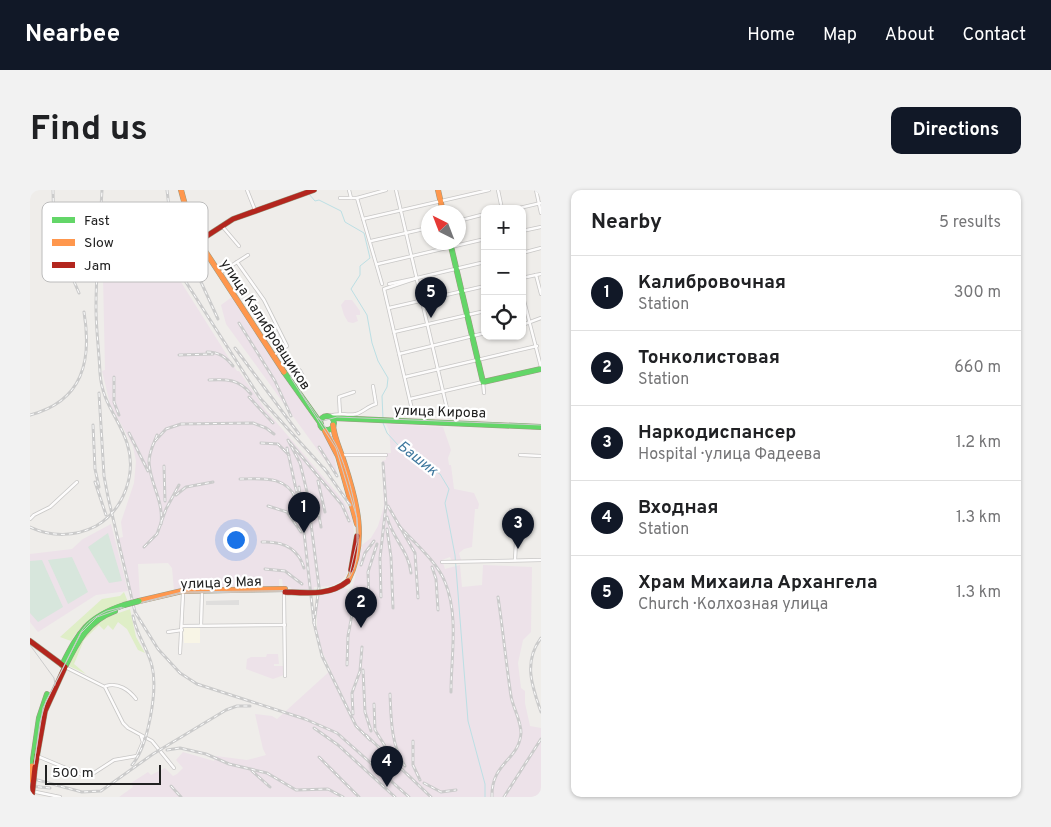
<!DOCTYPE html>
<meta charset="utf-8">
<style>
:root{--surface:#fff;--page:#f2f2f2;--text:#202124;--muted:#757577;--line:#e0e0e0;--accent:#111827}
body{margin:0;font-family:Overpass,sans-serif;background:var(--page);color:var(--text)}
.controls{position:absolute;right:15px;top:15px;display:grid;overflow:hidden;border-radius:10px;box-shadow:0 1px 4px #0004}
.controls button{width:45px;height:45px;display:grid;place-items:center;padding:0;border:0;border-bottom:1px solid var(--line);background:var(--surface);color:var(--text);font:25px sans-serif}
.compass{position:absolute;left:391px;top:15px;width:45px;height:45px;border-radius:50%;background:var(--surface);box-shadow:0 1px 4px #0004;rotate:318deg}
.scale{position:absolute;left:15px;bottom:12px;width:116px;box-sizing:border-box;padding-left:5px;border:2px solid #212121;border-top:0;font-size:14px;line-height:18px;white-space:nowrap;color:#212121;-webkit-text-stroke:4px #fff;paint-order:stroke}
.you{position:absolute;left:205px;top:349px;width:18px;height:18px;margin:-12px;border:4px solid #fff;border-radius:50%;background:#1a73e8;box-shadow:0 0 0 8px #1a73e833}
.badge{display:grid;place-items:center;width:32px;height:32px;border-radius:50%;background:var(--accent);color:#fff;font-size:16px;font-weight:700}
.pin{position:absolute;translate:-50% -41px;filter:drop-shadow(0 1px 2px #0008)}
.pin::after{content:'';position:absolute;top:26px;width:18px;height:15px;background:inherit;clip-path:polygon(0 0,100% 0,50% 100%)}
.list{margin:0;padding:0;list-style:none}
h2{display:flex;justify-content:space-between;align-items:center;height:65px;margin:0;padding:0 20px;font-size:21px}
h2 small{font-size:16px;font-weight:400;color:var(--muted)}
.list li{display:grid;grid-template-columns:32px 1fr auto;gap:15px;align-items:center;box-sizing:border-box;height:75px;padding:0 20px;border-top:1px solid var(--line)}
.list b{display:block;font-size:19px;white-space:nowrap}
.list p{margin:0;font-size:16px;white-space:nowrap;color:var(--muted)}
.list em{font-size:16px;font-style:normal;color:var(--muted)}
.icon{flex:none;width:28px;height:28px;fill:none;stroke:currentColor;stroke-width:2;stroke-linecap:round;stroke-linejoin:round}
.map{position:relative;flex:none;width:511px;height:607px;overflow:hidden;border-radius:10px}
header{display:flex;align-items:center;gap:30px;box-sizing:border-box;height:70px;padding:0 25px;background:var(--accent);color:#fff}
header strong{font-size:24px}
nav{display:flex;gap:28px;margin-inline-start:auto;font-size:18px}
.intro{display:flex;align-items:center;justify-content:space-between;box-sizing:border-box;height:120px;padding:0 30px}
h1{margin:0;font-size:35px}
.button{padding:12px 22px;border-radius:10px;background:var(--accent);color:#fff;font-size:18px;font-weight:700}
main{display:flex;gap:30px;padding:0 30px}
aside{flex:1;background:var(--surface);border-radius:10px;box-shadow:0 1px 4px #0004}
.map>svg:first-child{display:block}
.industrial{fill:#ede2e9}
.education{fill:#f8f5e6}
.grass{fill:#dfeec7}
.wetland{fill:#d7e6dc}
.parking{fill:#dfdedd}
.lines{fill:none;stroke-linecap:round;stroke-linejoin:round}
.stream{stroke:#bcdfe4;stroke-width:1}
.street-casing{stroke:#c8c7c6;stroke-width:4}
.fast-casing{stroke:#9b9a80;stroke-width:6}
.slow-casing{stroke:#9b9a80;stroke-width:6}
.jam-casing{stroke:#9b9a80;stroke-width:6}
.street{stroke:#fdfcfc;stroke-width:2.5}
.fast{stroke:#63d668;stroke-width:5}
.slow{stroke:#ff974d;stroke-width:5}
.jam{stroke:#b3261e;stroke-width:5}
.tram{stroke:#cbcbcb;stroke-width:1}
.rail-casing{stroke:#cbcbcb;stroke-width:3}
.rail{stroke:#fff;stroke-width:1;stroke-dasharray:4;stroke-linecap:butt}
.fast-bridge-casing{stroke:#9b9a80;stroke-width:6;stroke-linecap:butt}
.slow-bridge-casing{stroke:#9b9a80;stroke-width:6;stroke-linecap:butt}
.jam-bridge-casing{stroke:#9b9a80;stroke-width:6;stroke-linecap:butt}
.fast-bridge{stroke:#63d668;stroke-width:5}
.slow-bridge{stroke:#ff974d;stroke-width:5}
.jam-bridge{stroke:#b3261e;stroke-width:5}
.labels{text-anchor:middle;stroke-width:4.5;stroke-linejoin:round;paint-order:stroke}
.street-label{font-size:14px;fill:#212121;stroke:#fff}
.water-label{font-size:15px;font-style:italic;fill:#3f789e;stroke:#fff}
.key{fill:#fff;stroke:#bcbcbc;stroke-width:1}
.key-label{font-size:14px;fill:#212121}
</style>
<header>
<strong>Nearbee</strong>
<nav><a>Home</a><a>Map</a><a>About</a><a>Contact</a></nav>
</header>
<div class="intro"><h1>Find us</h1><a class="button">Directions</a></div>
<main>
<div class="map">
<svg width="511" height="607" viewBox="0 0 511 607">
<rect width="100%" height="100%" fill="#efedea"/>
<g class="industrial">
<polygon points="96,46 114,62 139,73 207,181 209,181 235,219 313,310 322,325 324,342 317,384 310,392 301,396 284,397 284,402 261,401 262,399 260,397 253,397 252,389 249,389 249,397 144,400 142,378 138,373 108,374 110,409 103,411 89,348 93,347 91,332 104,293 106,271 103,256 80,214 72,181 75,180 73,86 77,82 79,59"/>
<polygon points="202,107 303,258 307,283 305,284 196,134 191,115"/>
<polygon points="315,110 322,110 330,121 330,125 326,125 328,131 323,133 318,132 314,125 311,115"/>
<polygon points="356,234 413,237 421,260 418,268 419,275 421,275 424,299 444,303 449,314 448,319 445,319 442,357 434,359 429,363 431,370 422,371 420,367 412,370 415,379 430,375 432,397 452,395 453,375 502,377 501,442 493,450 488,473 491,498 495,501 495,513 500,536 511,538 511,607 89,607 103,597 101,593 118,582 121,585 135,578 143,586 147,584 153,578 146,570 153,562 184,571 186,566 217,570 236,565 233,559 225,524 242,526 247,529 301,480 291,459 287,442 287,408 288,403 301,403 314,398 318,399 317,405 321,406 332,355 341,348 348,336 354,316 352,271 356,270 356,263 361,263 359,240"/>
<polygon points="81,334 98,401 66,405 8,442 0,432 0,364 42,359 53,349"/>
<polygon points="237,464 248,464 249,474 244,474 244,476 254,476 254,485 243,489 216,479 217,469 221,467 236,467"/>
</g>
<polygon class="education" points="153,438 170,438 170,453 154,453"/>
<g class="grass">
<path d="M94,402L98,412C73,419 55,428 41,451L30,447L72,409L90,406Z"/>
<polygon points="100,419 106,447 115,463 108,460 97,439 88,432 83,440 78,435 74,440 69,435 54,450 44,474 56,484 39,476 53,444 66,431"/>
</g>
<g class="wetland">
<polygon points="78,343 92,391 79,393 58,357"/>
<polygon points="42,367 58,402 38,414 18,370"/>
<polygon points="12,370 33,417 8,432 0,423 0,371"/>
</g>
<polygon class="parking" points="209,410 209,415 176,415 176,411"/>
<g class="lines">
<g class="stream">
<polyline points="279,4 285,11 289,10 311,21 315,32 334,43 340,68 330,76 330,85 321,99 337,125 342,153 348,171 358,188 357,197 352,206 353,229"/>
<polyline points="353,233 357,243 368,255 375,260 385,262 400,278 410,284 419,299 415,313 425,365 438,531 455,594 455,607"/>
</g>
<defs>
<g id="street">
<polyline points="217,0 225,20"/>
<polyline points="319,0 321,8"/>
<polyline points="366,0 419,227"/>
<polyline points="468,0 472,19"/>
<polyline points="506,0 511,23"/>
<polyline points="310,8 327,8 356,0"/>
<polyline points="327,8 352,94"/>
<polyline points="485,19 511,13"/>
<polyline points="333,29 459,0"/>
<polyline points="428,31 455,24"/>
<polyline points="192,36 209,56"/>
<polyline points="492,41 511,37"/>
<polyline points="92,45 127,26 155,21"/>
<polyline points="341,51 398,38"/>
<polyline points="492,63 511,58"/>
<polyline points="207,72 234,110 257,156 244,165"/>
<polyline points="348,74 455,49"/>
<polyline points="190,83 218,65"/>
<polyline points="511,84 506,85 511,104"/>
<polyline points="492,88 506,85"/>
<polyline points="359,94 387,88"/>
<polyline points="492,103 511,177"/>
<polyline points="359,118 455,96"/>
<polyline points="492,135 511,128"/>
<polyline points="364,142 455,121"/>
<polyline points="369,164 455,143"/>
<polyline points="375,187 507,156"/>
<polyline points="380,209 453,192 454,203"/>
<polyline points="310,224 309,207 324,202"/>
<polyline points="383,224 354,99 387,88 455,72"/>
<path d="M300,226C309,222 317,226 326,224C333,222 338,216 346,214L343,196"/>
<polyline points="312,265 356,265"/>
<polyline points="490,265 511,266"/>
<polyline points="481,320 481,338 486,352 485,370"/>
<polyline points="0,329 4,325 20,317 47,292"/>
<polyline points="412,372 511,370"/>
<polyline points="254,405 255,486"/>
<polyline points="152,436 255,435"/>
<polyline points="171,436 172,402"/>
<polyline points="138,442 152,440"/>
<polyline points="150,463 153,404"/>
<polyline points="35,477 75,497 93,533 98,538 122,551 144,578"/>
<path d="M76,496C88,492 99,500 106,509"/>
<polyline points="7,566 55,586 64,583 84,570 107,566 113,552 111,546"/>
<polyline points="1,601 30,607"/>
</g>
<g id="fast">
<polyline points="420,52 453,192 511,179"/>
<polyline points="254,182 291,234"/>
<circle cx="297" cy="233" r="7"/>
<polyline points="303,228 511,237"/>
<path d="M32,475C49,442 57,427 94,415"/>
<path d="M35,477C47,452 58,431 85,421"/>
<polyline points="2,576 9,528 17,504"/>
</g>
<g id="slow">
<polyline points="151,0 162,41 254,182"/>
<polyline points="408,0 413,22"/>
<path d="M303,235C304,248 310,259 314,272C327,312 338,351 318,391"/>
<polyline points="295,241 308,266 327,334"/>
<polyline points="109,411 152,401 255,399"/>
</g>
<g id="jam">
<polyline points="169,51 203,29 284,0"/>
<polyline points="321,380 327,346"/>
<polyline points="0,451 35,477 15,521 5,577"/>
</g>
</defs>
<use href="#street" class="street-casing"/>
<use href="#fast" class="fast-casing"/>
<use href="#slow" class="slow-casing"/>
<use href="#jam" class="jam-casing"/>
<use href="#street" class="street"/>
<use href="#fast" class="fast"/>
<use href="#slow" class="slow"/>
<use href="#jam" class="jam"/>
<g class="tram">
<polyline points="287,228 293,231 307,227 511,235"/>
<polyline points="0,455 24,488 25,495"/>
<path d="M0,599L13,518L51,442C57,432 66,426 77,421L152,402L296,400L312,395L319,386L327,352V328L306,258L261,188V181L266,178L271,179L274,185L270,201C281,218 296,236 306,255C321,286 352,394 296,401L152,403L95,417L67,427L51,443L16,511L10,532L0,604"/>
</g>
<defs>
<g id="rail">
<polyline points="23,0 24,45 49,103"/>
<polyline points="137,0 143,51 148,71"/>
<polyline points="138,64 230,208 298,283"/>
<polyline points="165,79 188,129"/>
<polyline points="209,133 245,191 261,226"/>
<polyline points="205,158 269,244"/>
<path d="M177,162C189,162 196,167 203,176"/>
<polyline points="149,165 183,164"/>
<polyline points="84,187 84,212 89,225"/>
<path d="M179,190C197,189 209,189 221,204"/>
<polyline points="69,203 74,286 78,307 105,422 128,459 150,483 167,494 275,529 307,543 379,607"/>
<polyline points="219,207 243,233"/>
<path d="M0,225C53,211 62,171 54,122"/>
<polyline points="63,235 65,279 69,297"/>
<polyline points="99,243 118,281"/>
<path d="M127,245C124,253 119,262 119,272C120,294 134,311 131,334"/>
<polyline points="125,251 136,239 151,234 223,233 236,238 244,244"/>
<polyline points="231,253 248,254 259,265"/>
<polyline points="289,257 307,286"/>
<polyline points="257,258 267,304"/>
<polyline points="134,276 135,311"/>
<polyline points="294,278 320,315"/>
<path d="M210,289C232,289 256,285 266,309"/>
<polyline points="288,291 295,322"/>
<polyline points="65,292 76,325"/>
<polyline points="269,297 284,433 292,466 326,536 340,550"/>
<polyline points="146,305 156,297 183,292"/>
<polyline points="287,314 291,337"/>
<polyline points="238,316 257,322 271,342"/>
<polyline points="358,316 385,363 388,408"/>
<path d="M357,327C362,348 379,361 381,383"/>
<path d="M369,336C383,351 408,373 415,392C429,426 421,467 421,502"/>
<path d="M0,337C21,347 45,347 66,336C94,320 107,283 97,253C88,226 72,213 70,183C69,161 66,139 66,118C66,79 70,39 72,0"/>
<polyline points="357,339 361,367 363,418"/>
<path d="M232,352C252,351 268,357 274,378"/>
<polyline points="114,357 127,344 136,319 149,295"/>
<polyline points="331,375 335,363 344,351"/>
<polyline points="402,377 406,389 408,420"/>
<polyline points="235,379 255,381 272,394"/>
<polyline points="351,407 350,368 356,315 353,273"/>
<polyline points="339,408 338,382 347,354"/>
<polyline points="284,433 289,397 277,302 270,273 258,250 312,315 319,331"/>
<path d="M511,448C493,472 502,496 511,522"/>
<polyline points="317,475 318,446 327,398"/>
<polyline points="333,480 335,522 341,541"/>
<path d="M360,504C361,528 361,556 375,576"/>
<polyline points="344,514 345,540 355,556"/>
<polyline points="323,524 322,503 330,481 332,457"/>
<polyline points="284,538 308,555 365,607"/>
<polyline points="336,545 401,607"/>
<polyline points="383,551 383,575 390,590"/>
<polyline points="137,560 150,558 176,564 199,574 237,583 266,600 298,599 313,607"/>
<polyline points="289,567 329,607"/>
<path d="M102,575C118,557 128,500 122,476C118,459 107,446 103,426"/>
<polyline points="222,581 240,597"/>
<polyline points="0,588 52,602 71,601 123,564 196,520 207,516 220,516"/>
<polyline points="394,593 411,602 426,600"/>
<polyline points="0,596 20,598"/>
<polyline points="141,596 151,607"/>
<path d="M462,607C461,572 489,571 491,543C491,530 483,518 481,506C476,473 473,440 468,407"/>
<polyline points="474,607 511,549"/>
</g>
</defs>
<use href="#rail" class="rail-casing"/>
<use href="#rail" class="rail"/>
<defs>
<polyline id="fast-bridge" points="94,415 109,411"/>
<polyline id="slow-bridge" points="0,590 2,576"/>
<g id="jam-bridge">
<path d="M255,402C277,403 300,406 318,391"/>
<polyline points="2,605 5,577"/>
</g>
</defs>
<use href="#fast-bridge" class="fast-bridge-casing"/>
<use href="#slow-bridge" class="slow-bridge-casing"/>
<use href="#jam-bridge" class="jam-bridge-casing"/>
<use href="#fast-bridge" class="fast-bridge"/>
<use href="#slow-bridge" class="slow-bridge"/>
<use href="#jam-bridge" class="jam-bridge"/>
</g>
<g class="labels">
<g class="street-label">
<text transform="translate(236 134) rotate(57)" y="5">улица Калибровщиков</text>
<text transform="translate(410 221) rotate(2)" y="5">улица Кирова</text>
<text transform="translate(191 392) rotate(-2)" y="5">улица 9 Мая</text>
</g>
<g class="water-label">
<text transform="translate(388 268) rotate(38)" y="5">Башик</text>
</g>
</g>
<rect x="12" y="12" width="166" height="80" rx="8" class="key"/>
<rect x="22" y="27" width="23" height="6" fill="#63d668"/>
<rect x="22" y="49" width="23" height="7" fill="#ff974d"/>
<rect x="22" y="72" width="23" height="6" fill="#b3261e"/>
<g class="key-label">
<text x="54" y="35">Fast</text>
<text x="54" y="57">Slow</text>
<text x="54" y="80">Jam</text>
</g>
</svg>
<div class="controls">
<button>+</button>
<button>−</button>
<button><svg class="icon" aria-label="locate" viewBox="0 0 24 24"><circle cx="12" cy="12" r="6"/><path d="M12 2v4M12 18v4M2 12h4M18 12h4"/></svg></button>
</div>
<svg class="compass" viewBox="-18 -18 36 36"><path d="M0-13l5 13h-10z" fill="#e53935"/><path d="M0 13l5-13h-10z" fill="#757577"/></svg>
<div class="scale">500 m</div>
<div class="you"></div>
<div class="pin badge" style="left:274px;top:343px">1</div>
<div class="pin badge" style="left:331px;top:438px">2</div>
<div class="pin badge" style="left:488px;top:359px">3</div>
<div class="pin badge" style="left:357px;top:597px">4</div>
<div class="pin badge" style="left:401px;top:128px">5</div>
</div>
<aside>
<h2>Nearby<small>5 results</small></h2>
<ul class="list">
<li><span class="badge">1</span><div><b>Калибровочная</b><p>Station</p></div><em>300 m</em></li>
<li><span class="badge">2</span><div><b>Тонколистовая</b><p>Station</p></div><em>660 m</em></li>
<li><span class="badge">3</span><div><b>Наркодиспансер</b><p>Hospital · улица Фадеева</p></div><em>1.2 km</em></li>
<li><span class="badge">4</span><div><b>Входная</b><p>Station</p></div><em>1.3 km</em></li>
<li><span class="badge">5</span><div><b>Храм Михаила Архангела</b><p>Church · Колхозная улица</p></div><em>1.3 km</em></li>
</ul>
</aside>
</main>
